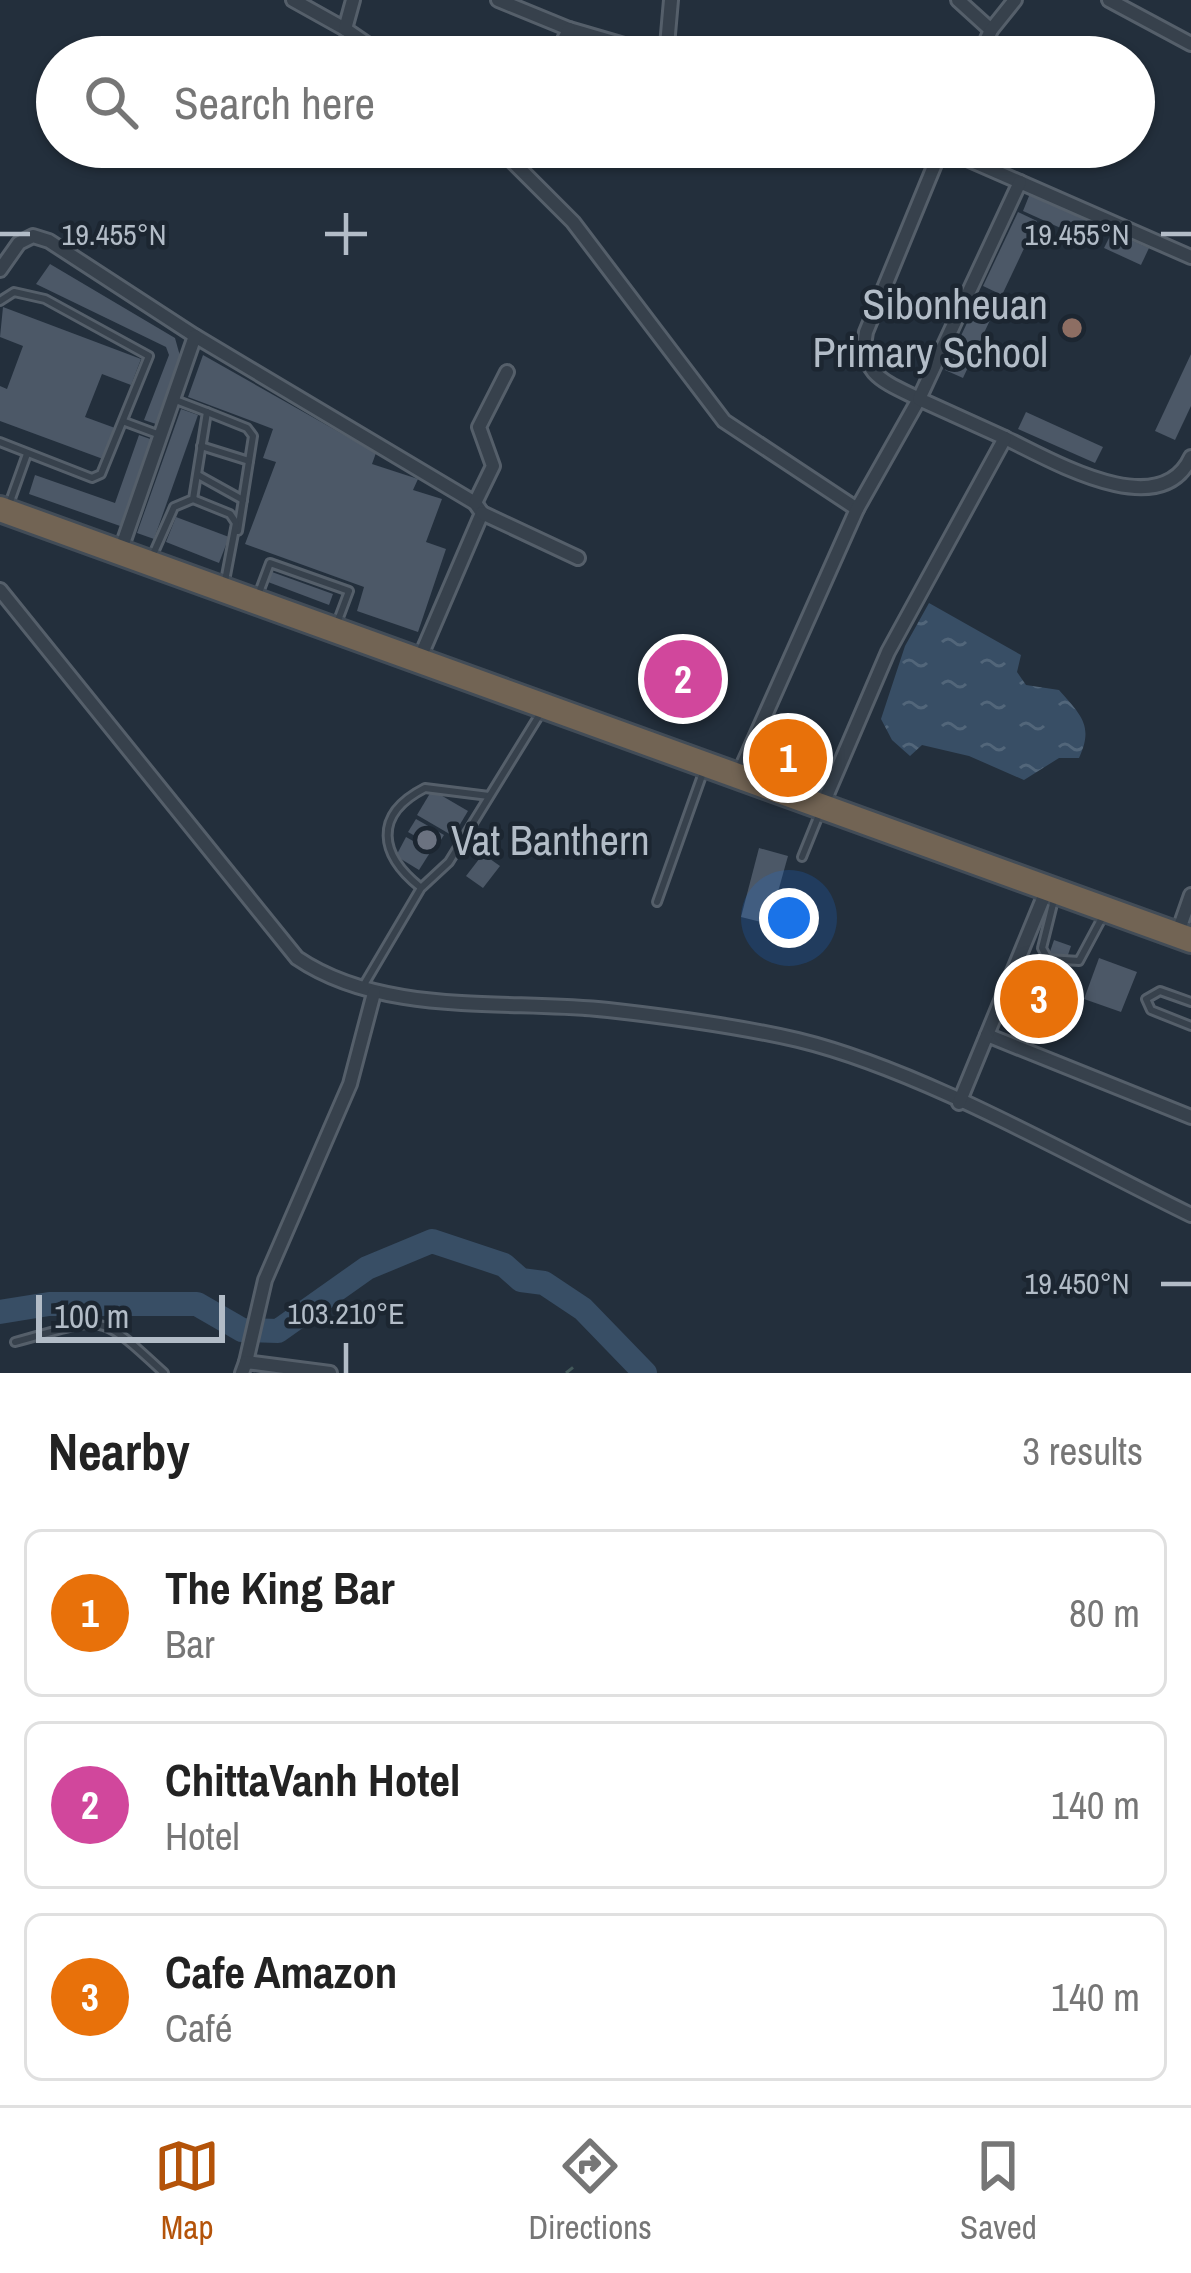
<!DOCTYPE html>
<meta charset="utf-8">
<style>
:root{--surface:#fff;--page:#f6f6f6;--text:#222;--muted:#767676;--line:#e0e0e0;--accent:#b45309}
body{margin:0;font-family:"Archivo Narrow",sans-serif;background:var(--page);color:var(--text)}
.scale{position:absolute;left:36px;bottom:30px;width:189px;box-sizing:border-box;padding-left:12px;border:6px solid #b2bcc7;border-top:0;font-size:33px;line-height:42px;white-space:nowrap;color:#b2bcc7;-webkit-text-stroke:9px #1c2631;paint-order:stroke}
.you{position:absolute;left:789px;top:918px;width:42px;height:42px;margin:-30px;border:9px solid #fff;border-radius:50%;background:#1a73e8;box-shadow:0 0 0 18px #1a73e833}
.badge{display:grid;place-items:center;width:78px;height:78px;border-radius:50%;background:var(--accent);color:#fff;font-size:39px;font-weight:700}
.pin{position:absolute;translate:-50% -50%;border:6px solid #fff;box-shadow:0 3px 12px #0006}
.list{margin:0;padding:0;list-style:none}
h2{display:flex;justify-content:space-between;align-items:center;height:156px;margin:0;padding:0 48px;font-size:51px}
h2 small{font-size:39px;font-weight:400;color:var(--muted)}
.list li{display:grid;grid-template-columns:78px 1fr auto;gap:36px;align-items:center;box-sizing:border-box;height:168px;margin:0 24px 24px;padding:0 24px;border:3px solid var(--line);border-radius:18px}
.list b{display:block;font-size:45px;white-space:nowrap}
.list p{margin:0;font-size:39px;white-space:nowrap;color:var(--muted)}
.list em{font-size:39px;font-style:normal;color:var(--muted)}
.icon{flex:none;width:66px;height:66px;fill:none;stroke:currentColor;stroke-width:2;stroke-linecap:round;stroke-linejoin:round}
.map{position:relative;flex:none;width:1191px;height:1373px;overflow:hidden}
.search{position:absolute;background:var(--surface);box-shadow:0 3px 9px #0004;left:36px;right:36px;top:36px;height:132px;display:flex;align-items:center;gap:30px;box-sizing:border-box;padding:0 42px;border-radius:66px;color:var(--muted);font-size:45px}
.sheet{height:732px;background:var(--surface)}
nav{display:flex;justify-content:space-around;align-items:center;box-sizing:border-box;height:168px;border-top:3px solid var(--line);background:var(--surface);font-size:33px;color:var(--muted)}
nav a{display:grid;justify-items:center;gap:6px}
nav .on{color:var(--accent)}
.map>svg:first-child{display:block}
.water{fill:url(#water-ripples)}
.lines{fill:none;stroke-linecap:round;stroke-linejoin:round}
.river{stroke:#384e65;stroke-width:24}
.building{fill:#4c5867}
.lane-casing{stroke:#555f6a;stroke-width:12}
.street-casing{stroke:#555f6a;stroke-width:18}
.highway-casing{stroke:#424c57;stroke-width:30}
.path{stroke:#43595a;stroke-width:3;stroke-dasharray:9 9;stroke-linecap:butt}
.lane{stroke:#37414c;stroke-width:6}
.street{stroke:#37414c;stroke-width:12}
.highway{stroke:#726454;stroke-width:24}
.ticks{fill:none;stroke:#b2bcc7;stroke-width:4.5}
.education-dot{fill:#8d6e63;stroke:#1c2631;stroke-width:4.5}
.worship-dot{fill:#6b7280;stroke:#1c2631;stroke-width:4.5}
.labels{text-anchor:middle;stroke-width:9;stroke-linejoin:round;paint-order:stroke}
.poi-label{font-size:42px;fill:#b2bcc7;stroke:#1c2631;text-anchor:end}
.ticks-label{font-size:30px;text-anchor:middle;fill:#b2bcc7;stroke:#1c2631;stroke-width:9;stroke-linejoin:round;paint-order:stroke}
</style>
<div class="map">
<svg width="1191" height="1373" viewBox="0 0 1191 1373">
<defs>
<pattern id="water-ripples" width="26" height="14" patternUnits="userSpaceOnUse" patternTransform="scale(3)"><rect width="26" height="14" fill="#384e65"/><path d="M2 4q2-2 4 0t4 0M15 11q2-2 4 0t4 0" fill="none" stroke="#52667a"/></pattern>
</defs>
<rect width="100%" height="100%" fill="#232f3c"/>
<path class="water" d="M929,603L1021,655L1017,672L1026,685L1059,690C1081,715 1094,726 1079,758H1059L1024,780L969,756L922,745L910,756L892,740L881,719L905,646Z"/>
<g class="lines">
<polyline class="river" points="0,1312 49,1304 197,1304 242,1330 278,1331 367,1268 432,1241 504,1265 521,1280 544,1283 583,1309 645,1373"/>
</g>
<g class="building">
<polygon points="1031,191 1107,226 1098,245 1023,211"/>
<polygon points="1018,212 1037,221 1002,295 983,286"/>
<polygon points="1112,232 1149,248 1141,265 1104,248"/>
<polygon points="50,264 175,338 180,356 156,424 144,420 169,355 166,347 36,284"/>
<polygon points="980,295 998,303 963,378 945,370"/>
<polygon points="3,307 141,359 131,385 102,374 85,417 115,428 103,459 0,421 0,386 7,389 23,346 0,337"/>
<polygon points="1191,354 1191,406 1175,440 1155,431"/>
<polygon points="203,355 376,453 372,464 418,479 413,490 442,499 426,542 446,549 418,632 357,611 364,587 245,544 276,462 263,458 273,429 188,397"/>
<polygon points="181,409 198,415 154,539 137,533"/>
<polygon points="1026,412 1103,447 1095,463 1018,429"/>
<polygon points="139,435 153,440 123,527 29,494 35,475 115,503"/>
<polygon points="176,517 229,537 219,563 166,542"/>
<polygon points="272,572 333,594 329,605 268,582"/>
<polygon points="432,790 468,811 453,836 417,815"/>
<polygon points="416,819 444,835 436,848 408,832"/>
<polygon points="406,837 431,851 419,870 396,856"/>
<polygon points="759,848 788,856 769,924 741,917"/>
<polygon points="483,854 500,866 483,888 466,876"/>
<polygon points="1054,940 1071,946 1060,978 1043,972"/>
<polygon points="1099,958 1137,972 1121,1012 1084,999"/>
<polygon points="1024,984 1076,1004 1070,1021 1017,1001"/>
</g>
<g class="lines">
<defs>
<g id="lane">
<polyline points="0,301 14,292 45,299 149,356 101,474 92,478 0,442"/>
<polyline points="207,412 247,428 253,436 238,531"/>
<polyline points="125,422 160,435"/>
<polyline points="201,446 249,461"/>
<polyline points="198,475 243,500"/>
<polyline points="193,499 230,514 236,523 225,581"/>
<polyline points="8,507 27,454"/>
<polyline points="151,559 174,507 193,499 207,412 173,399"/>
<polyline points="257,598 270,563 349,591 337,623"/>
<polyline points="802,857 821,810"/>
<path d="M420,887C380,855 372,815 425,788L489,796"/>
<polyline points="1055,896 1042,948 1048,959 1079,961 1102,918"/>
<polyline points="657,902 704,770"/>
<polyline points="362,988 421,888 449,862 540,714"/>
<polyline points="1191,1002 1160,991 1146,999 1151,1010 1191,1026"/>
<path d="M15,1342C105,1318 95,1309 164,1373"/>
</g>
<g id="street">
<polyline points="293,0 345,29"/>
<polyline points="353,0 345,29 386,57"/>
<polyline points="498,0 569,29 665,57"/>
<polyline points="958,0 991,30"/>
<polyline points="1109,0 1191,44"/>
<polyline points="556,57 569,29"/>
<polyline points="666,57 671,0"/>
<polyline points="979,57 991,30 1015,0"/>
<polyline points="498,147 573,222 724,421 857,509"/>
<polyline points="942,148 1191,257"/>
<polyline points="0,270 19,243 33,236 49,241 195,336 475,503 482,513 419,660"/>
<path d="M1005,438C1051,460 1160,525 1191,457"/>
<polyline points="475,503 493,466 479,427 507,372"/>
<polyline points="482,513 578,558"/>
<polyline points="120,552 195,336"/>
<path d="M0,590L297,958C384,1017 507,999 608,1010C670,1017 737,1026 798,1040C922,1070 1074,1158 1191,1215"/>
<path d="M738,776L857,509L919,399C885,382 858,374 866,332L942,147"/>
<polyline points="822,806 888,652 1005,438 919,399 1020,182"/>
<polyline points="1177,935 1191,895"/>
<polyline points="987,1035 1191,1117"/>
<polyline points="959,1103 1047,889"/>
<polyline points="246,1362 265,1280 350,1084 374,993"/>
<polyline points="242,1373 246,1362 330,1373"/>
</g>
<polyline id="highway" points="0,509 1191,940"/>
</defs>
<use href="#lane" class="lane-casing"/>
<use href="#street" class="street-casing"/>
<use href="#highway" class="highway-casing"/>
<polyline class="path" points="566,1373 576,1365"/>
<use href="#lane" class="lane"/>
<use href="#street" class="street"/>
<use href="#highway" class="highway"/>
</g>
<path class="ticks" d="M346,213V255M0,234H30M325,234H367M1161,234H1191M1161,1284H1191M346,1343V1373"/>
<circle class="education-dot" cx="1072" cy="328" r="12"/>
<circle class="worship-dot" cx="427" cy="840" r="12"/>
<g class="labels">
<g class="poi-label">
<text x="1048" y="319">Sibonheuan<tspan x="1048" dy="48">Primary School</tspan></text>
<text x="451" y="855" text-anchor="start">Vat Banthern</text>
</g>
</g>
<g class="ticks-label">
<text x="114" y="245">19.455°N</text>
<text x="1077" y="245">19.455°N</text>
<text x="1077" y="1294">19.450°N</text>
<text x="346" y="1324">103.210°E</text>
</g>
</svg>
<div class="scale">100 m</div>
<div class="you"></div>
<div class="pin badge" style="left:788px;top:758px;background:#e8710a">1</div>
<div class="pin badge" style="left:683px;top:679px;background:#d1479c">2</div>
<div class="pin badge" style="left:1039px;top:999px;background:#e8710a">3</div>
<div class="search"><svg class="icon" aria-label="search" viewBox="0 0 24 24"><circle cx="10" cy="10" r="6"/><path d="M15 15l6 6"/></svg>Search here</div>
</div>
<section class="sheet">
<h2>Nearby<small>3 results</small></h2>
<ul class="list">
<li><span class="badge" style="background:#e8710a">1</span><div><b>The King Bar</b><p>Bar</p></div><em>80 m</em></li>
<li><span class="badge" style="background:#d1479c">2</span><div><b>ChittaVanh Hotel</b><p>Hotel</p></div><em>140 m</em></li>
<li><span class="badge" style="background:#e8710a">3</span><div><b>Cafe Amazon</b><p>Café</p></div><em>140 m</em></li>
</ul>
</section>
<nav>
<a class="on"><svg class="icon" aria-label="map" viewBox="0 0 24 24"><path d="M3 6l6-2 6 2 6-2v14l-6 2-6-2-6 2zM9 4v14M15 6v14"/></svg>Map</a>
<a><svg class="icon" aria-label="directions" viewBox="0 0 24 24"><path d="M12 3l9 9-9 9-9-9zM9 14v-3h6M13 9l2 2-2 2"/></svg>Directions</a>
<a><svg class="icon" aria-label="saved" viewBox="0 0 24 24"><path d="M7 4h10v16l-5-4-5 4z"/></svg>Saved</a>
</nav>
